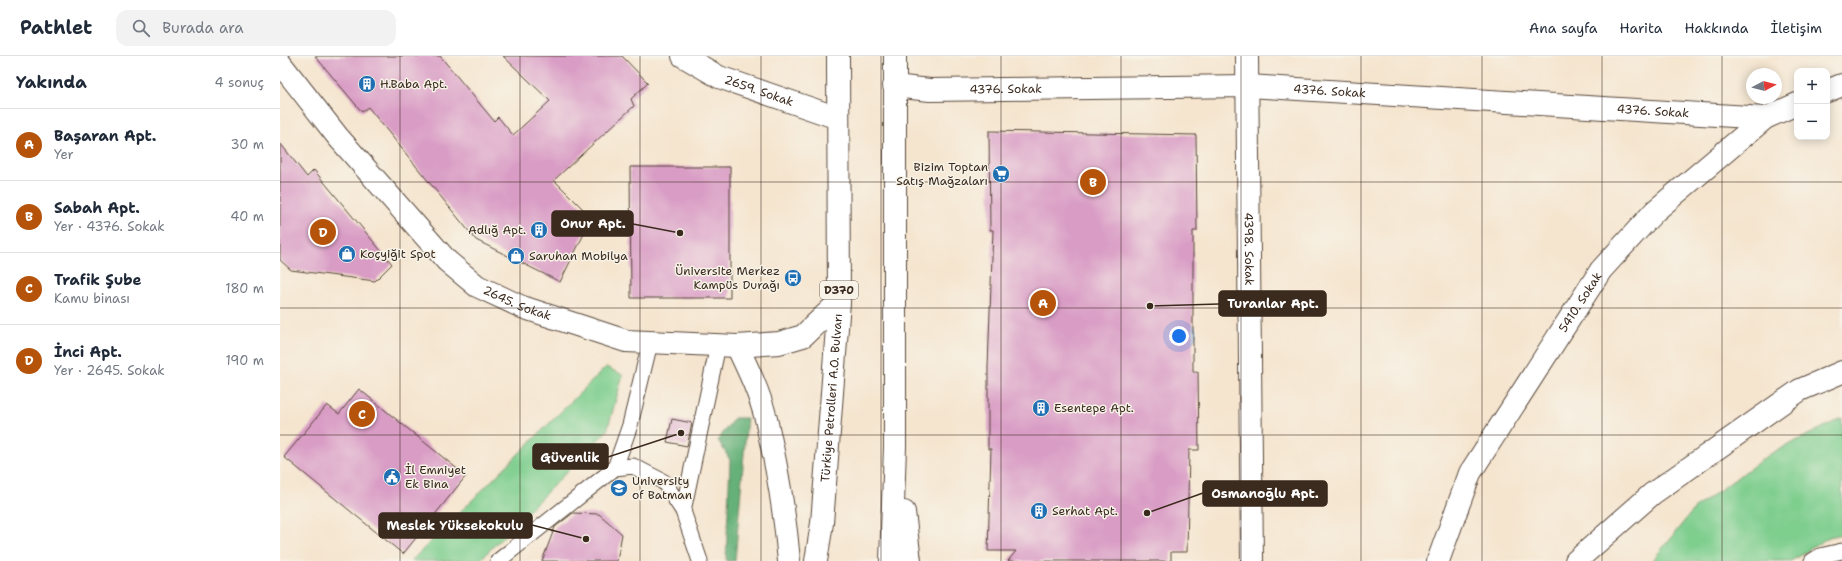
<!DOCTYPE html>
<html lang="tr">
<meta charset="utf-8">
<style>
:root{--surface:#fff;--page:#f2f2f3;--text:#1f2937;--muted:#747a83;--line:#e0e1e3;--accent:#b45309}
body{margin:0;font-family:"Shantell Sans",sans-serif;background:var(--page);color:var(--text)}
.controls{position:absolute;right:12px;top:12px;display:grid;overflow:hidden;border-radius:8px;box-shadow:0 2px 10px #0003}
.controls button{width:36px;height:36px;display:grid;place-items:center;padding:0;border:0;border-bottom:1px solid var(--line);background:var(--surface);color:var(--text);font:20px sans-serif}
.compass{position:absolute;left:1466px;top:12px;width:36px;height:36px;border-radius:50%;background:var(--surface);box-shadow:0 2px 10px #0003;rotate:83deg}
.you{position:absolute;left:899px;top:280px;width:14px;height:14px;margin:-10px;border:3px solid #fff;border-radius:50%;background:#1a73e8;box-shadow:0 0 0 6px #1a73e833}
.badge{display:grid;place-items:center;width:26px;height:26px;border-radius:50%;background:var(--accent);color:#fff;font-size:13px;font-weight:700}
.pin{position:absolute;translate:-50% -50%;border:2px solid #fff;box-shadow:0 1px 4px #0006}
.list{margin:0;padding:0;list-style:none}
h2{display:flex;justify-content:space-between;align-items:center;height:52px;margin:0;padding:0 16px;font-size:17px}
h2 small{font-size:13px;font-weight:400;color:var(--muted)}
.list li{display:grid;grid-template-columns:26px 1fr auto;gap:12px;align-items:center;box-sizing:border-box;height:72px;padding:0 16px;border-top:1px solid var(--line)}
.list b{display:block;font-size:15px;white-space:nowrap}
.list p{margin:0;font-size:13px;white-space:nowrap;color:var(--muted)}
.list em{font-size:13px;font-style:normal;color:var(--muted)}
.icon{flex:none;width:22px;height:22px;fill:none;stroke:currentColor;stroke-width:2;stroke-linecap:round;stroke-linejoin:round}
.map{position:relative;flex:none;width:1562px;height:505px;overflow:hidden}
header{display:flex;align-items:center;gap:24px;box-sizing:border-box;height:56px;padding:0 20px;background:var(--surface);border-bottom:1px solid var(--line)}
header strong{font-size:19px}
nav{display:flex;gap:22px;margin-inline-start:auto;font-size:14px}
.search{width:280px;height:36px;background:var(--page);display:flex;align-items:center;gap:10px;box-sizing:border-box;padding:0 14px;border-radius:12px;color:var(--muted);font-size:15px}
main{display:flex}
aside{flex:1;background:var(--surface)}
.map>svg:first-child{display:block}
.green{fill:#7ece8e;stroke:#5c7c56}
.forest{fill:#66b179;stroke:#506e4c}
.building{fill:#d99cc5}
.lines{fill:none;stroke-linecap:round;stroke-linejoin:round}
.service-casing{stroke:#574639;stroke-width:17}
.minor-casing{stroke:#574639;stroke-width:24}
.tertiary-casing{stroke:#574639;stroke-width:24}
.trunk-casing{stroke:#574639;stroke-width:24}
.service{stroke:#fff;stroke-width:15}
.minor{stroke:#fff;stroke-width:22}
.tertiary{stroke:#fff;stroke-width:22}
.trunk{stroke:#fff;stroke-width:22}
.grid{fill:none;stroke:#3b2a1e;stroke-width:1;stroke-opacity:0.55}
.labels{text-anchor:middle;stroke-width:3;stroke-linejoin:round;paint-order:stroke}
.shield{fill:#f7f3e8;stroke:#73665b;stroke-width:1}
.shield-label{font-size:11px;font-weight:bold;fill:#3b2a1e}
.poi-label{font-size:12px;fill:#3b2a1e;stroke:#f7f3e8;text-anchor:start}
.street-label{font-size:12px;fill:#3b2a1e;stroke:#f7f3e8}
.leader{fill:none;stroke:#3b2a1e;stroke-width:1.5}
.callout-dot{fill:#3b2a1e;stroke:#f7f3e8;stroke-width:1.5}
.callout{fill:#3b2a1e;stroke:#3b2a1e;stroke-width:1.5}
.callout-label{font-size:13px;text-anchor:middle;font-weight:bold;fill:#fff}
</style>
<header>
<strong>Pathlet</strong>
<div class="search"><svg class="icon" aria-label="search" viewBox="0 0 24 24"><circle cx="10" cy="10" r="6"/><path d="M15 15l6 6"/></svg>Burada ara</div>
<nav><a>Ana sayfa</a><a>Harita</a><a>Hakkında</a><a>İletişim</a></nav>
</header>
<main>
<aside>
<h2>Yakında<small>4 sonuç</small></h2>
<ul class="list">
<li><span class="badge">A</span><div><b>Başaran Apt.</b><p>Yer</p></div><em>30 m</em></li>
<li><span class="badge">B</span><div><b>Sabah Apt.</b><p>Yer · 4376. Sokak</p></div><em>40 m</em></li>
<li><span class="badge">C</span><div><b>Trafik Şube</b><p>Kamu binası</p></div><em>180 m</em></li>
<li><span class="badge">D</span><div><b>İnci Apt.</b><p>Yer · 2645. Sokak</p></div><em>190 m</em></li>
</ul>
</aside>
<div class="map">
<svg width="1562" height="505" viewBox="0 0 1562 505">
<rect width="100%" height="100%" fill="#f7f3e8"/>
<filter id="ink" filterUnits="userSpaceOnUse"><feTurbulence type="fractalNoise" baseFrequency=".025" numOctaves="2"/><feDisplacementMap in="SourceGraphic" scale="8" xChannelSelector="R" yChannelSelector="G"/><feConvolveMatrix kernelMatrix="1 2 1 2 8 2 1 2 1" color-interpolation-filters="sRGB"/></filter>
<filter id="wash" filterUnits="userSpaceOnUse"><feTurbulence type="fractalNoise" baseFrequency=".012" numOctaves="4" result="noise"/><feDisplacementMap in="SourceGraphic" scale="16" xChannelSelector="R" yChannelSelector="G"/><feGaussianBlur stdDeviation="0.9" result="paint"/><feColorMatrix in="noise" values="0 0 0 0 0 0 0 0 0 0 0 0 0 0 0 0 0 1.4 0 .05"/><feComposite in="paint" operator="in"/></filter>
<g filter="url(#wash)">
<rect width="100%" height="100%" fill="#f5e5cf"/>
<g class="green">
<polygon points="326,311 343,319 327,375 199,505 131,505"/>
<polygon points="1562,362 1562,478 1549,481 1511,505 1372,505 1415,452 1490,398"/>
</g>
<polygon class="forest" points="454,362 467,362 455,505 446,505 450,404 438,384"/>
<g id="blocks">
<g class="building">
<polygon points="35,0 160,0 214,65 218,61 233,79 270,45 223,0 342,0 368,27 351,43 354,50 274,124 312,162 280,226 196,184 88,51 82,56"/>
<polygon points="709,75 916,79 917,175 913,175 913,316 918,316 919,394 909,394 907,496 891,496 891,505 728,505 736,495 708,495 711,393 708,393 708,311 713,174 710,174"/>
<polygon points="0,87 27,121 34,114 112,208 95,225 11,214 0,204"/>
<polygon points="350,111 450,111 450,242 351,242"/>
<polygon points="79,333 186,420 123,498 4,401 47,349 59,358"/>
<polygon points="392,363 412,367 407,390 387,386"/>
<polygon points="293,457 319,458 342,478 337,505 262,505 275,471"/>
</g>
</g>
</g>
<g filter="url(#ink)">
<use href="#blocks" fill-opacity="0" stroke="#574639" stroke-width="1"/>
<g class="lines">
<defs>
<g id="service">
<polyline points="335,412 350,369 370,287"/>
<polyline points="403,455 438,289"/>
<polyline points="218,505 335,412 353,410 384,426 403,455 420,505"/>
<polyline points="1532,505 1540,500 1562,495"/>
</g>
<g id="minor">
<path id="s1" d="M403,0L439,21L558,62"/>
<path id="s2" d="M967,0L972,505"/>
<path id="s3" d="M0,7L58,81L167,205L197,230L242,251L346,285L457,290L499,287L523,280L559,246"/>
<path id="s4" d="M614,30L650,34L968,30L1485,62"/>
<polyline points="1547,35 1562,29"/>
<path d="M457,290C468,313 480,338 486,363C497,410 505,458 509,505"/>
<path id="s5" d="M1158,505L1190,417L1321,214L1375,155L1485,62L1517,48"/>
</g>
<polyline id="tertiary" points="1296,505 1372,438 1520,334 1562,316"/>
<g id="trunk">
<polyline points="624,456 630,505"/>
<path id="s6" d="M536,505L542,467L559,246L558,0"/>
<polyline points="611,505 615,391 615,0"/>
</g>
</defs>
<use href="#service" class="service-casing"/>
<use href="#minor" class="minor-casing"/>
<use href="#tertiary" class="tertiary-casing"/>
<use href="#trunk" class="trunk-casing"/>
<use href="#service" class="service"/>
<use href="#minor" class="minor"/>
<use href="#tertiary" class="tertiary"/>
<use href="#trunk" class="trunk"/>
</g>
</g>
<path class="grid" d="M120,0V505M240,0V505M360,0V505M481,0V505M601,0V505M721,0V505M841,0V505M961,0V505M1081,0V505M1202,0V505M1322,0V505M1442,0V505M0,126H1562M0,252H1562M0,379H1562"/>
<defs>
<symbol id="building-disc" viewBox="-11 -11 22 22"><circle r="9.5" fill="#1f6fb2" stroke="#f7f3e8"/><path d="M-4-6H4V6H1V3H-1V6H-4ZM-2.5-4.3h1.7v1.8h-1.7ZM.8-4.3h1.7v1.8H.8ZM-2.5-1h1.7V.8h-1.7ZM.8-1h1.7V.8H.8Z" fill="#fff"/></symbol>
<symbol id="supermarket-disc" viewBox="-11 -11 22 22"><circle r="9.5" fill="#1f6fb2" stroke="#f7f3e8"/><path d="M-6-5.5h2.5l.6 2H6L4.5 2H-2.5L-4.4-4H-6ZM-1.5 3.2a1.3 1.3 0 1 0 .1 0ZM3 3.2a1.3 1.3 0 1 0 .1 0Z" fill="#fff"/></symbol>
<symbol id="shop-disc" viewBox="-11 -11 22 22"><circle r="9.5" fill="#1f6fb2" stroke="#f7f3e8"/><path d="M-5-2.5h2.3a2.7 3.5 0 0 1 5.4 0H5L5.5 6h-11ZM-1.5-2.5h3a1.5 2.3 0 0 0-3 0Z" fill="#fff"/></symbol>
<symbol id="bus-disc" viewBox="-11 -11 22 22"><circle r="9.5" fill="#1f6fb2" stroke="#f7f3e8"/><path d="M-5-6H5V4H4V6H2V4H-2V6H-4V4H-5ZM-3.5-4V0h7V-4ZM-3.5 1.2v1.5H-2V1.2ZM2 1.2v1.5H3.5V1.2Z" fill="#fff"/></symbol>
<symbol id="civic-disc" viewBox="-11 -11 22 22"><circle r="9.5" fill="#1f6fb2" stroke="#f7f3e8"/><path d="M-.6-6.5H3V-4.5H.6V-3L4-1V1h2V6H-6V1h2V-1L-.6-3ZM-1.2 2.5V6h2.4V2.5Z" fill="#fff"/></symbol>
<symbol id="university-disc" viewBox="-11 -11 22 22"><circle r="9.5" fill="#1f6fb2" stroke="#f7f3e8"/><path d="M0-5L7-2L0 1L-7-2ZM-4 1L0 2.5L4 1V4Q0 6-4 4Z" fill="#fff"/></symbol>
</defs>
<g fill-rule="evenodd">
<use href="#building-disc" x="77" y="18" width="20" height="20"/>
<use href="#supermarket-disc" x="711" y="108" width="20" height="20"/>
<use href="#building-disc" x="249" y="164" width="20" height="20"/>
<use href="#shop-disc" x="57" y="188" width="20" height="20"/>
<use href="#shop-disc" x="226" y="190" width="20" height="20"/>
<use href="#bus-disc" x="503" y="212" width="20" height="20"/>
<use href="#building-disc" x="751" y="342" width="20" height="20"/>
<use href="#civic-disc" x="102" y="411" width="20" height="20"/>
<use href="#university-disc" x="329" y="422" width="20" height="20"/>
<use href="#building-disc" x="749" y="445" width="20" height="20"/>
</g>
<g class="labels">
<rect class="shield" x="540" y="225" width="38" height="18" rx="3"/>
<g class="shield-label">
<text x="559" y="238">D370</text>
</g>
<g class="poi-label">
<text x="100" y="32">H.Baba Apt.</text>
<text x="708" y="115" text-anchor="end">Bizim Toptan<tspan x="708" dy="14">Satış Mağzaları</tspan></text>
<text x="246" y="178" text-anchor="end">Adlığ Apt.</text>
<text x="80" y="202">Koçyiğit Spot</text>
<text x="249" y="204">Saruhan Mobilya</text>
<text x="500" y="219" text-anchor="end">Üniversite Merkez<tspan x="500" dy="14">Kampüs Durağı</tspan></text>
<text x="774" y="356">Esentepe Apt.</text>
<text x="125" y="418">İl Emniyet<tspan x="125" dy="14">Ek Bina</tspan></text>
<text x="352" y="429">University<tspan x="352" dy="14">of Batman</tspan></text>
<text x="772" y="459">Serhat Apt.</text>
</g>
<g class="street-label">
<text dy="4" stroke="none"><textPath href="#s4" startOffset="112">4376. Sokak</textPath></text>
<text dy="4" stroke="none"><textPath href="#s1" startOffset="84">2659. Sokak</textPath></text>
<text dy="4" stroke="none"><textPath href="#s4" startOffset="436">4376. Sokak</textPath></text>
<text dy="4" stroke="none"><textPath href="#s4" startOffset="760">4376. Sokak</textPath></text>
<text dy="4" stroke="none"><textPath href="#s2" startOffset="193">4398. Sokak</textPath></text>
<text dy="4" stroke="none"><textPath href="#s5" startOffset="297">5410. Sokak</textPath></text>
<text dy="4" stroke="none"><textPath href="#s3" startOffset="342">2645. Sokak</textPath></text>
<text dy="4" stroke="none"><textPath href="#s6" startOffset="164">Türkiye Petrolleri A.O. Bulvarı</textPath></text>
</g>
</g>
<path class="leader" d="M400 177L353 168M870 250L939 248M401 377L328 401M867 457L923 437M306 483L252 469"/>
<g class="callout-dot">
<circle cx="400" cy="177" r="4"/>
<circle cx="870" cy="250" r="4"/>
<circle cx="401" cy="377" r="4"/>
<circle cx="867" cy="457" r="4"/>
<circle cx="306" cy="483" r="4"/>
</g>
<g class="callout">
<rect x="272" y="155" width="81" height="25" rx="4"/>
<rect x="939" y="235" width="107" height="25" rx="4"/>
<rect x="253" y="388" width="75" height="25" rx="4"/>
<rect x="923" y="425" width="124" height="25" rx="4"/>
<rect x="99" y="457" width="153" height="25" rx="4"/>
</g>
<g class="callout-label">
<text x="313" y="172">Onur Apt.</text>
<text x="993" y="252">Turanlar Apt.</text>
<text x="290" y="406">Güvenlik</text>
<text x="985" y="442">Osmanoğlu Apt.</text>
<text x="175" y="474">Meslek Yüksekokulu</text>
</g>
</svg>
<div class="controls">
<button>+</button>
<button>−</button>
</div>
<svg class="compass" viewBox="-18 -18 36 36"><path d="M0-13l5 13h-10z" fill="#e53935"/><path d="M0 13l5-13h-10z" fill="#747a83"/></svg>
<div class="you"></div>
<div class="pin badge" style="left:763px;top:247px">A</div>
<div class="pin badge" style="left:813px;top:126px">B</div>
<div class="pin badge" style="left:82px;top:358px">C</div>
<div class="pin badge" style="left:43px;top:176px">D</div>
</div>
</main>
